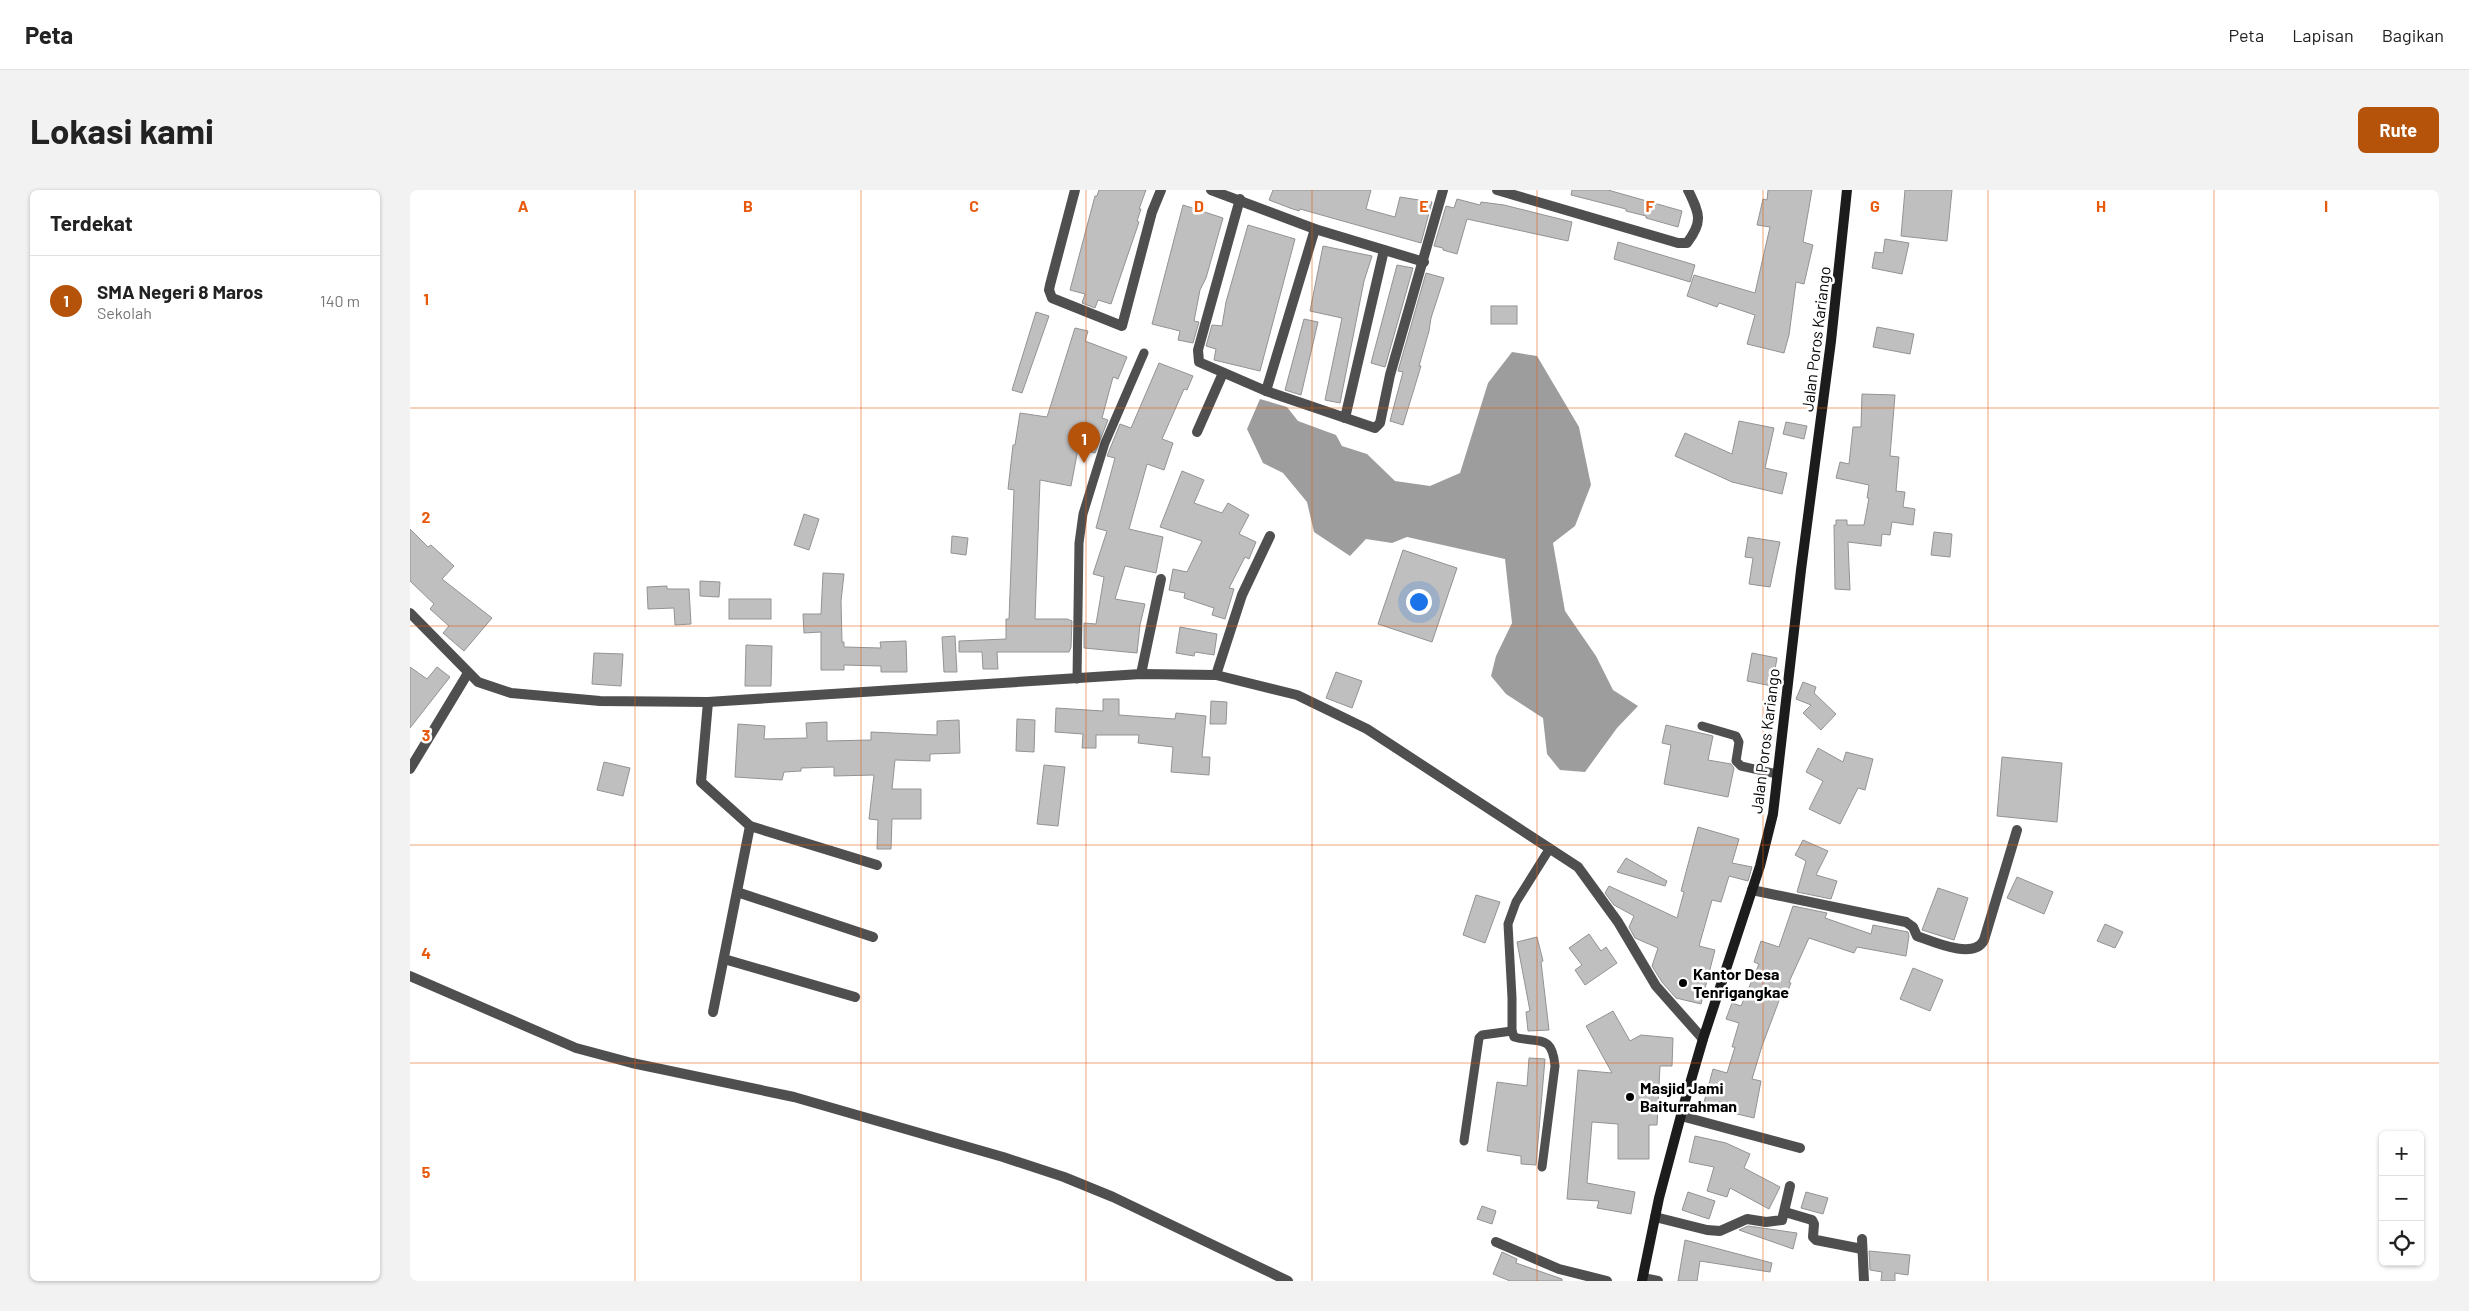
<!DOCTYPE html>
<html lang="id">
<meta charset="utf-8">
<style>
:root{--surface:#fff;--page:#f2f2f2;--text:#222;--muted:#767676;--line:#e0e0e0;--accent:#b45309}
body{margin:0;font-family:Barlow,sans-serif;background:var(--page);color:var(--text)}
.controls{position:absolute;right:15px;bottom:15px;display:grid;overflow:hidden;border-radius:8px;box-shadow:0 1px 4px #0004}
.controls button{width:45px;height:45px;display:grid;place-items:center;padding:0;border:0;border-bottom:1px solid var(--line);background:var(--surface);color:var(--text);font:25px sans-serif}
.you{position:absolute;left:1008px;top:411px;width:18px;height:18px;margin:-12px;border:4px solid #fff;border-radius:50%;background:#1a73e8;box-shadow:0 0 0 8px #1a73e833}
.badge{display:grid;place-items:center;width:32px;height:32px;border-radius:50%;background:var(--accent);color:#fff;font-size:16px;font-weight:700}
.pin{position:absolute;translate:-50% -41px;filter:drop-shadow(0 1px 2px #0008)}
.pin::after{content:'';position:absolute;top:26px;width:18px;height:15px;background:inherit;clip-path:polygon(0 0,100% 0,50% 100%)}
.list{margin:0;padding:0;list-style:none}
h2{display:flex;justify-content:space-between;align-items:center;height:65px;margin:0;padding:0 20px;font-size:21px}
h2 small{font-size:16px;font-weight:400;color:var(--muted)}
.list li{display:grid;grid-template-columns:32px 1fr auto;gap:15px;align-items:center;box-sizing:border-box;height:90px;padding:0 20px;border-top:1px solid var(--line)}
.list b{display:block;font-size:19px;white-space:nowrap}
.list p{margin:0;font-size:16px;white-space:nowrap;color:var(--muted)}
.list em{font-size:16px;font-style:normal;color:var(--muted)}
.icon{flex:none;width:28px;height:28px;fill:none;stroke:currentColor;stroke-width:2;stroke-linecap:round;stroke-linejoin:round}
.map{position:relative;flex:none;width:2029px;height:1091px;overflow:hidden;border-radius:8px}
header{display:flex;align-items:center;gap:30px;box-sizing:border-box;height:70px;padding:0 25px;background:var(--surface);border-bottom:1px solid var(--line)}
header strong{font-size:24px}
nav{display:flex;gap:28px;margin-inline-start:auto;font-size:18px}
.intro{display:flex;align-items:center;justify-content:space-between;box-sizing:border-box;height:120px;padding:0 30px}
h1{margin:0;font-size:35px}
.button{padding:12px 22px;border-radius:8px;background:var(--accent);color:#fff;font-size:18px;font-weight:700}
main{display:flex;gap:30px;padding:0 30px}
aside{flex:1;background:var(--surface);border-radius:8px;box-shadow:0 1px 4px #0004}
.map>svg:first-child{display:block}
.water{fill:#9d9d9d}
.building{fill:#bfbfbf;stroke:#939393}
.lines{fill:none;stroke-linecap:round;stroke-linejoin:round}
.service{stroke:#4f4f4f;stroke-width:9}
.minor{stroke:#4f4f4f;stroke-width:10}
.secondary{stroke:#1c1c1c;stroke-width:10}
.grid{fill:none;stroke:#e8590c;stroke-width:1;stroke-opacity:0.55}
.poi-dot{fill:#000;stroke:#fff;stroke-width:2}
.labels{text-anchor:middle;stroke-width:5;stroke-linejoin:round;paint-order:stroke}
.street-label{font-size:16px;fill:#000;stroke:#fff}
.poi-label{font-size:16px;font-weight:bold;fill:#000;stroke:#fff;text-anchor:start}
.grid-label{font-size:16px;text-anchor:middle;font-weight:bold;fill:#e8590c;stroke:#fff;stroke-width:5;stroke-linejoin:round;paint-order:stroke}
</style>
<header>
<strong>Peta</strong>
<nav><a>Peta</a><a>Lapisan</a><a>Bagikan</a></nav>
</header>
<div class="intro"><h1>Lokasi kami</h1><a class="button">Rute</a></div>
<main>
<aside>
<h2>Terdekat<small></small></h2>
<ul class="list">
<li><span class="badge">1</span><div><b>SMA Negeri 8 Maros</b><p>Sekolah</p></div><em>140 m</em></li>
</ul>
</aside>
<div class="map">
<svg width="2029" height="1091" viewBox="0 0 2029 1091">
<rect width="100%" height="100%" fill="#fff"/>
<polygon class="water" points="1102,162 1127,166 1169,237 1181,295 1165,336 1143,353 1155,421 1186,466 1203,500 1228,516 1207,538 1175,582 1150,580 1137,564 1133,528 1096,504 1081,486 1086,466 1102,433 1095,369 997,347 982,353 956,349 940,366 904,342 897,312 873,283 853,273 837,239 850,209 877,217 888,231 926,245 932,256 957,264 985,291 1020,296 1050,283 1078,193"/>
<g class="building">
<polygon points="689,0 736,0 729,19 731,19 727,31 729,32 701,114 688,110 685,118 672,113 675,104 660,100 685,6 687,6"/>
<polygon points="863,0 961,0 956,19 985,27 990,7 1022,12 1011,53 890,19 889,21 880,18 859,10"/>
<polygon points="1162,0 1198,0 1272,21 1268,37 1236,28 1236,26 1216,21 1216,19 1161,5"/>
<polygon points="1358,0 1402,0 1393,52 1403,55 1394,94 1386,92 1379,145 1374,163 1337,154 1345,125 1309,113 1307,117 1277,106 1284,85 1345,103 1360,37 1347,35 1353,9 1357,10"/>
<polygon points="1495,0 1542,0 1537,51 1491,46"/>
<polygon points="1047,9 1070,15 1071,12 1094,15 1162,32 1158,51 1057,29 1047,64 1033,60 1033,58 1024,56 1036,16 1044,18"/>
<polygon points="773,15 813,28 796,88 790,100 784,131 789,132 783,153 768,150 770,141 742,134"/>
<polygon points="838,35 885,49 850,181 804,170 806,159 796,156 802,135 812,136 816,112"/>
<polygon points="1475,49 1499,53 1492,84 1462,78 1465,62 1473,63"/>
<polygon points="1208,52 1285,75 1280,92 1204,69"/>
<polygon points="913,56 962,66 954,91 930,213 915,210 932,128 900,121"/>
<polygon points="987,75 1003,78 975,177 961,173"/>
<polygon points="1016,83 1034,88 1021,128 1019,141 1009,176 1011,176 993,235 980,231 993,182 988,181"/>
<rect x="1081" y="116" width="26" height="18"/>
<polygon points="626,122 639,126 612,203 602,200"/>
<polygon points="894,129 908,132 891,205 875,200"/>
<polygon points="1467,137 1504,144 1500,164 1463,157"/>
<polygon points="665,138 678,141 675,151 717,167 708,189 703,187 692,228 698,230 685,263 668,259 661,296 630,290 625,429 657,429 662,431 661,457 659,462 587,462 588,479 573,479 572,462 549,462 549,451 596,449 596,429 599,429 604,300 598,299 603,255 605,255 610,223 637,227"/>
<polygon points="749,173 783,186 777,200 774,199 752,249 763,253 754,280 737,274 719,339 753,347 746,383 715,376 705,409 735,414 730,435 727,463 674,458 674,433 686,434 694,387 683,384 697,341 686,338 705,268 697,266 710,234 721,238"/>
<polygon points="1452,204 1485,205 1480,266 1489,267 1486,301 1495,302 1493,317 1505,319 1503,335 1482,332 1480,345 1472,344 1471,356 1438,352 1440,400 1425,399 1424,335 1426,335 1426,330 1437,330 1437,335 1454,335 1459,308 1457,308 1459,295 1426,288 1430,272 1439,274 1443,237 1451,237"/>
<polygon points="1329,231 1364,238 1355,278 1377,283 1372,304 1322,292 1265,266 1275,243 1322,264"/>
<polygon points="1376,232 1397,236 1394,249 1373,244"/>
<polygon points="772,281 794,290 784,313 812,323 818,313 839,325 829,344 846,352 839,369 835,367 819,398 824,399 815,429 802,425 804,418 774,408 775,403 759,400 763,379 777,382 792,351 750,337"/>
<polygon points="394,324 409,329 399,360 384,355"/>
<polygon points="0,339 18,357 21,355 44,376 32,389 82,428 54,461 33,443 39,436 20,419 24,414 0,391"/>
<polygon points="1524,342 1542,344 1540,367 1521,365"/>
<polygon points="542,346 558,348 556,365 541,363"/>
<polygon points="1338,347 1370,352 1360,397 1339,394 1343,368 1335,367"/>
<polygon points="993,360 1047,378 1022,452 968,434"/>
<polygon points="413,383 434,384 431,411 432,452 434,452 434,457 471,458 470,452 496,451 497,482 471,482 471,476 434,475 434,480 411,480 411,442 394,443 393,424 411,424"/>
<polygon points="290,391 310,392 309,407 290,406"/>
<polygon points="257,396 257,399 279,399 281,434 265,435 264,418 238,419 237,397"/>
<rect x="319" y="409" width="42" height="20"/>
<polygon points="770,437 807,444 804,465 785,462 784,466 766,463"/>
<polygon points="545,446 547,482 534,482 532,447"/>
<polygon points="336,455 362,456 361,496 335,496"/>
<polygon points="184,463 213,464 211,496 182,494"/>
<polygon points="1342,463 1367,468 1362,496 1337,491"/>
<polygon points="0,477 17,489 27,477 40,487 0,538"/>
<polygon points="926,482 952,491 942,518 916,508"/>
<polygon points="1393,492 1406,497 1404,503 1426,524 1411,540 1393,523 1401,515 1386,509"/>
<polygon points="693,509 709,509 709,525 765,529 766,523 796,526 792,567 800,567 799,585 761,582 763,557 728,553 729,545 686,545 686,558 672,558 673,544 645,542 646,518 693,521"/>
<polygon points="801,511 817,512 816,534 800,534"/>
<polygon points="607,529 625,530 624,562 606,561"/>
<polygon points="549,530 550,563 520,564 520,571 485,570 482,599 511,599 511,629 482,629 481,659 467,659 468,630 459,629 464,585 424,586 424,577 391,578 391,581 374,582 372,590 325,587 328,534 355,536 354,549 397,548 396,533 417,532 417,551 461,550 461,542 527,545 527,531"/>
<polygon points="1256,535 1303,546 1298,570 1321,574 1324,578 1318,607 1254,594 1261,555 1252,553"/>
<polygon points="1408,558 1433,572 1436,562 1463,569 1455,600 1448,598 1430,634 1399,619 1413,591 1396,582"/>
<polygon points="1592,567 1652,573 1647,632 1587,626"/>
<polygon points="194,572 220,578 213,606 187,600"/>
<polygon points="634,575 655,577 648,636 627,634"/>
<polygon points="1288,637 1329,649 1322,673 1342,677 1338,691 1319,686 1311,712 1302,710 1289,756 1305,760 1291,814 1266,808 1252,792 1242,776 1248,758 1225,748 1219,737 1224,726 1204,715 1195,703 1199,696 1267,728 1274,702 1271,701"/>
<polygon points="1393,650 1418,661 1406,685 1427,691 1421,709 1387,702 1396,671 1385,665"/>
<polygon points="1216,668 1257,691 1255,696 1207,682"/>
<polygon points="1607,687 1643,702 1634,724 1597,708"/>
<polygon points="1528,698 1558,708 1544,750 1512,740"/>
<polygon points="1066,705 1090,712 1075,753 1053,745"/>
<polygon points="1383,716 1417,723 1415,728 1461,744 1463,735 1498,742 1499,746 1496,766 1447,757 1444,763 1399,748 1379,792 1381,793 1374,810 1370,808 1352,856 1342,889 1351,891 1344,928 1293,916 1303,879 1317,883 1325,857 1322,857 1329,833 1316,829 1322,813 1331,816 1349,774 1344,772 1351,751 1369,757"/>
<polygon points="1695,734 1713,742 1705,758 1687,751"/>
<polygon points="1179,744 1191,761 1196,757 1207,773 1175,795 1165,780 1172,775 1159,758"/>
<polygon points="1127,747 1133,771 1131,772 1139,840 1118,841 1116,822 1120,821 1107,752"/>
<polygon points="1503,778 1533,790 1520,821 1490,809"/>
<polygon points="1203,821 1220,851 1231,845 1263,848 1262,876 1250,876 1247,935 1239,935 1239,969 1208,969 1208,934 1182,932 1177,993 1225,1002 1221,1024 1187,1018 1189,1011 1157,1009 1168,880 1202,883 1176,836"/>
<polygon points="1119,868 1135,869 1126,975 1111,974 1111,966 1077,961 1087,892 1117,896"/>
<polygon points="1285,946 1316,953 1340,964 1334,978 1370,997 1359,1019 1320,998 1317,1007 1297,1001 1304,977 1279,972"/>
<polygon points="1278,1002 1305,1011 1299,1029 1272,1020"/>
<polygon points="1396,1002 1418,1008 1413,1024 1391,1018"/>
<polygon points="1072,1016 1086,1021 1082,1034 1067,1029"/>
<polygon points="1338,1036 1387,1043 1383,1059 1329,1040"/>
<polygon points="1275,1050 1362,1073 1360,1082 1290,1071 1287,1091 1268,1091"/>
<polygon points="1459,1061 1500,1065 1498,1085 1485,1083 1485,1091 1471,1091 1472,1082 1460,1080"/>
<polygon points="1092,1062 1107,1069 1106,1073 1152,1089 1152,1091 1100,1091 1083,1084"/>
</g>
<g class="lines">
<g class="service">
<polyline points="667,489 669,353 673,324 695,253 734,163"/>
<polyline points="1292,536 1326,546 1329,552 1326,571 1331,576 1367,584"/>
<polyline points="1054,951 1069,848 1072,845 1102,841"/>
<path d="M1132,977L1145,876C1142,843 1129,854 1104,847L1102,841V808L1098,734L1106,712L1140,658"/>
</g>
<g class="minor">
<polyline points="665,0 640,95 639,100 642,108 712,136 742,22 751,0"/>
<polyline points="801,0 905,39 1014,72"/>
<path d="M1087,0L1268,53H1277C1294,31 1289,23 1278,0"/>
<polyline points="830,9 788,160 789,172 856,201 965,238 970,233 980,185 1033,0"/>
<polyline points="856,201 905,39"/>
<polyline points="935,228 974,60"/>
<polyline points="787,242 813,183"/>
<polyline points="0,423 68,492 101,503 190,511 298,512 731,484 806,485 887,505 957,539 1168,677 1208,732 1246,796 1293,849"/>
<polyline points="731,484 751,389"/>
<polyline points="806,485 832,405 860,346"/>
<polyline points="298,512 291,592 340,636 467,675"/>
<polyline points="0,579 58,483"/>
<path d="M1342,700L1496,732L1503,737L1507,746C1524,752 1564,770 1574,750L1607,640"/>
<polyline points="327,702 463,747"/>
<polyline points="314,769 445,807"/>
<polyline points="0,786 166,858 222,873 384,907 593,967 654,987 703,1007 878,1091"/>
<polyline points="303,822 340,636"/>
<polyline points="1271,926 1390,958"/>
<polyline points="1375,1022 1402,1030 1404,1034 1403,1047 1406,1050 1452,1059"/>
<polyline points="1245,1027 1297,1040 1310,1041 1337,1029 1356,1032 1372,1030 1380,996"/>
<polyline points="1452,1049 1454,1091"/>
<polyline points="1086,1052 1149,1079 1197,1091"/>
<polyline points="1233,1088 1248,1091"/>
</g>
<polyline class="secondary" points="1232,1091 1249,1008 1274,914 1293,849 1350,676 1363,624 1391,380 1421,151 1437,0"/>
</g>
<path class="grid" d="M225,0V1091M451,0V1091M676,0V1091M902,0V1091M1127,0V1091M1353,0V1091M1578,0V1091M1804,0V1091M0,218H2029M0,436H2029M0,655H2029M0,873H2029"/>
<g class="poi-dot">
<circle cx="1273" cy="793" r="5"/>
<circle cx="1220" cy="907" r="5"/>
</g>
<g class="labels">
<g class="street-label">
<text transform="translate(1406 149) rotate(-83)" y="6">Jalan Poros Kariango</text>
<text transform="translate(1355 551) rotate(-83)" y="6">Jalan Poros Kariango</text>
</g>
<g class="poi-label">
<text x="1283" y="790">Kantor Desa<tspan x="1283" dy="18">Tenrigangkae</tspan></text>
<text x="1230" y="904">Masjid Jami<tspan x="1230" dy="18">Baiturrahman</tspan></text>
</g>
</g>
<g class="grid-label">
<text x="113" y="22">A</text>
<text x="338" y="22">B</text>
<text x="564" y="22">C</text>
<text x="789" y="22">D</text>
<text x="1014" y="22">E</text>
<text x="1240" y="22">F</text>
<text x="1465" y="22">G</text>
<text x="1691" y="22">H</text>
<text x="1916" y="22">I</text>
<text x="16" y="115">1</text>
<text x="16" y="333">2</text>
<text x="16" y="551">3</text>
<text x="16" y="769">4</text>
<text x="16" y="988">5</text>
</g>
</svg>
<div class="controls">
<button>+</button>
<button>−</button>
<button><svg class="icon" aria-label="locate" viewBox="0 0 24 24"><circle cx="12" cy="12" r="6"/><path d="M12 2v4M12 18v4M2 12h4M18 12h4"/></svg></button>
</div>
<div class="you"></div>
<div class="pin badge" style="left:674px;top:273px">1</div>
</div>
</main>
